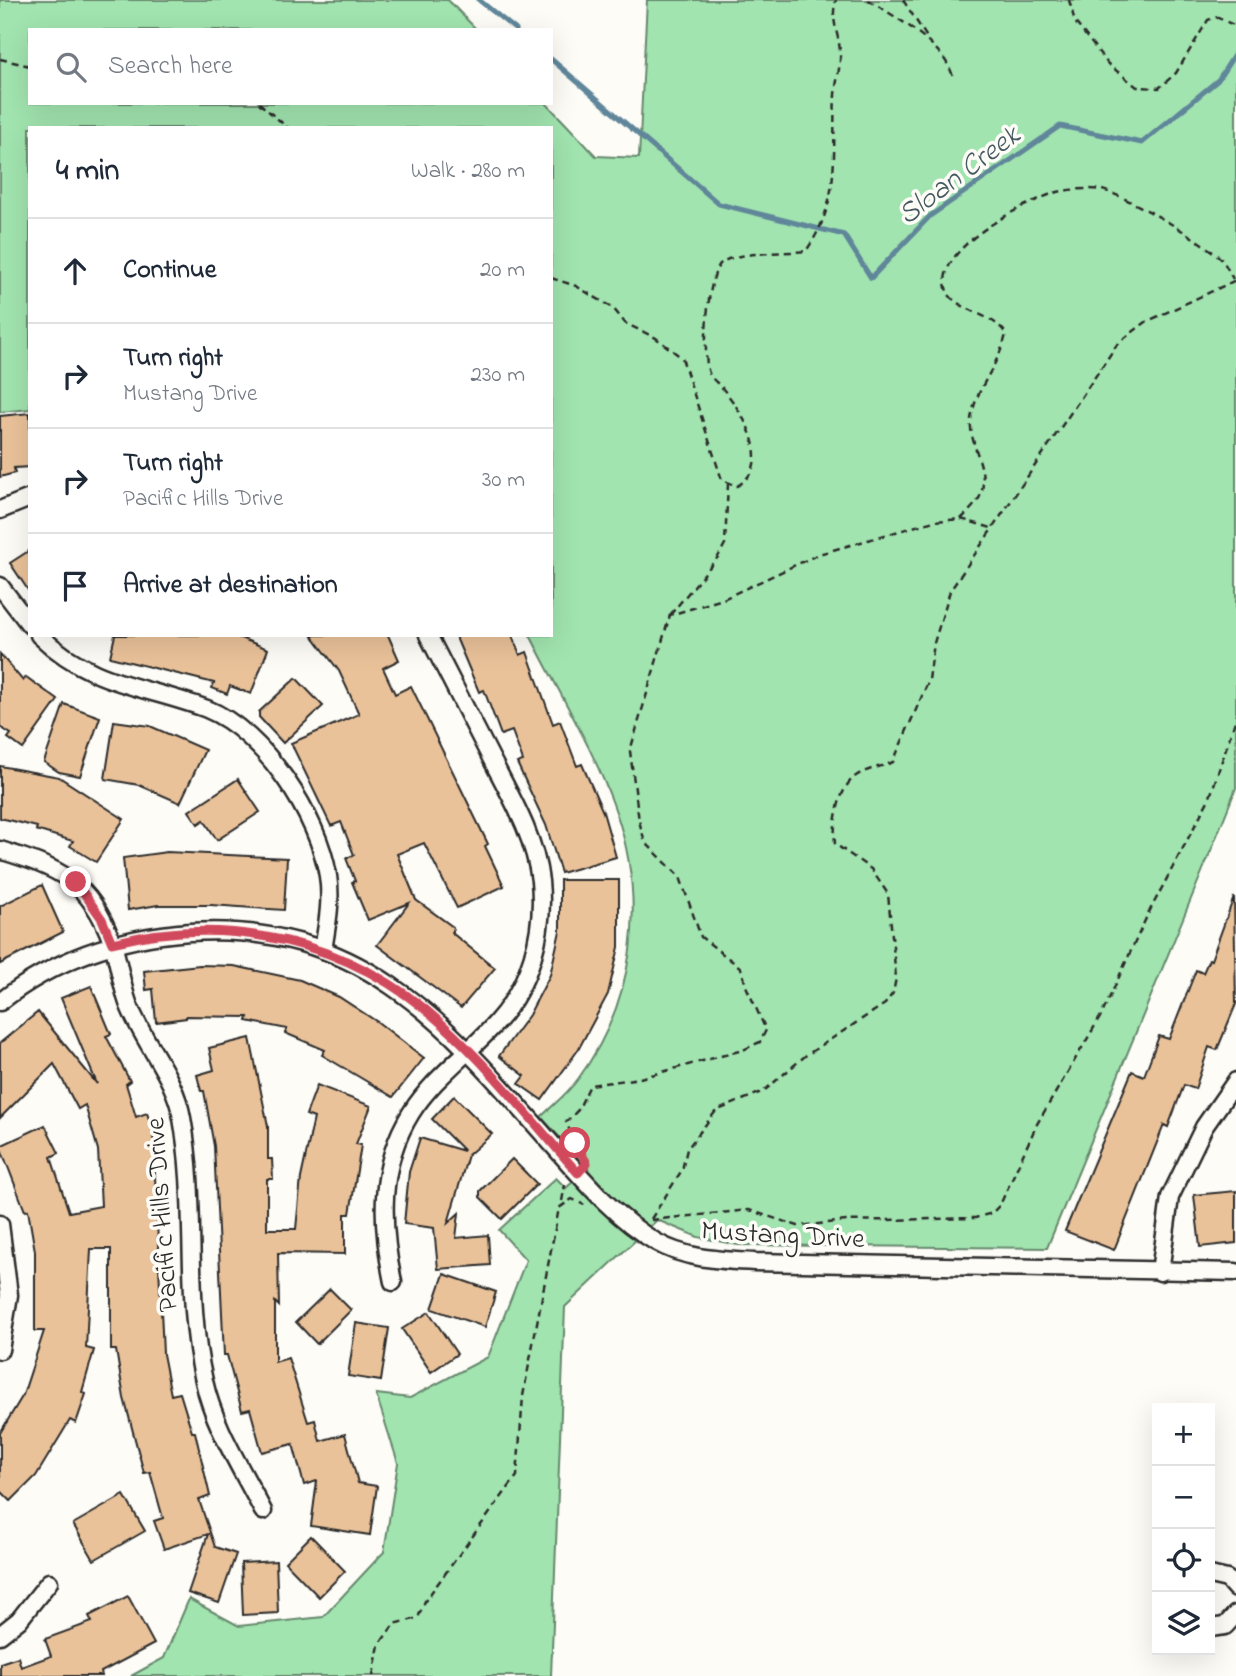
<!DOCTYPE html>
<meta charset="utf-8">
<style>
:root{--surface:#fff;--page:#f6f6f7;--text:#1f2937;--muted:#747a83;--line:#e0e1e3}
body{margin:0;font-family:"Indie Flower",sans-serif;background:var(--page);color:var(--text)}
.controls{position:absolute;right:21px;bottom:21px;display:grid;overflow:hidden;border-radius:0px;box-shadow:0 7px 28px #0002}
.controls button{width:63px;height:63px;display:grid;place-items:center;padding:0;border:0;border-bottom:2px solid var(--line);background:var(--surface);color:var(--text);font:35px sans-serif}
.stop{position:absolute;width:21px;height:21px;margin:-16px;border:5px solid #d1495b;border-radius:50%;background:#fff}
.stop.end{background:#d1495b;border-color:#fff;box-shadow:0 2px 7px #0008}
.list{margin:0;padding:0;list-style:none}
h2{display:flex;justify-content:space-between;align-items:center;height:91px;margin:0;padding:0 28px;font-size:30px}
h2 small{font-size:23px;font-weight:400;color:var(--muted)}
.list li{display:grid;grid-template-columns:46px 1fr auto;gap:21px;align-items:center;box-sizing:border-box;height:105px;padding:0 28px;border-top:2px solid var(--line)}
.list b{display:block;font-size:26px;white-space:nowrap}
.list p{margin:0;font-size:23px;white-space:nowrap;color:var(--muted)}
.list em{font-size:23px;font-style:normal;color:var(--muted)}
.icon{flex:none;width:38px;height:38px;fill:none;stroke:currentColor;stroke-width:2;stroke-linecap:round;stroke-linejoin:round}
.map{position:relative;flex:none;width:1236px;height:1676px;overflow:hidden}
.search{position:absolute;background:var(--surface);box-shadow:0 7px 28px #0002;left:28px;top:28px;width:525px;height:77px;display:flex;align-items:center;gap:18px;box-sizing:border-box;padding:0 24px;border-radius:0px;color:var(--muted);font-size:26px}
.panel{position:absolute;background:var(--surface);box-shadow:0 7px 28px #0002;left:28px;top:126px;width:525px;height:511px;border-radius:0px}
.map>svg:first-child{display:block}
.green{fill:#a1e4af;stroke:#66886d;stroke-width:2}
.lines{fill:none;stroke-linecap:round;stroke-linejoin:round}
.stream{stroke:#60869a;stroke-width:5}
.building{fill:#eac29a;stroke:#2b2b2b;stroke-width:2}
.street-casing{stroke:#2b2b2b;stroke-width:21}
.path{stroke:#2b2b2b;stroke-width:2.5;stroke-dasharray:7 5;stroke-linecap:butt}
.street{stroke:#fdfcf7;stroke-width:16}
.route{stroke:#d1495b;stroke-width:9}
.labels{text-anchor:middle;stroke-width:7;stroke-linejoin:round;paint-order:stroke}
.street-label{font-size:28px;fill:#2b2b2b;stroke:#fdfcf7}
.water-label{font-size:30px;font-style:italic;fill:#455962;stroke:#fdfcf7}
</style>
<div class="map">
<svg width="1236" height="1676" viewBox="0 0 1236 1676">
<rect width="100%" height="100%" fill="#fdfcf7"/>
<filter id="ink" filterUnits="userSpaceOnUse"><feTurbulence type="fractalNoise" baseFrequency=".0143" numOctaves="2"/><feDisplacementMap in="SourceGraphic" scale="14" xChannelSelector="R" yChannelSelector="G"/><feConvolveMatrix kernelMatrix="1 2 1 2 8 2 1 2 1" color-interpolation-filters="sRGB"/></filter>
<g filter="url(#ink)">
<path class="green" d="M0,0H448L477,30H30V103H546L596,156L639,158L647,0H1236V788L1212,848L1047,1248L738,1245L698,1237L657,1220L565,1307L551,1676H131L164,1658L189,1599L239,1626L323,1617L380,1556L384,1552L398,1463L376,1394L410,1398L488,1357L526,1260L499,1230L556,1178L566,1188L588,1168L541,1117C553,1105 568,1093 578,1079C635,1002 647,902 616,812C595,751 559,693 530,635H551V128H30V409L0,412Z"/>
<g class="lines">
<g class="stream">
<polyline points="479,0 516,30"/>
<polyline points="551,59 719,204 844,235 871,278 930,216 1060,126 1142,143 1218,80 1236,52"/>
</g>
</g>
<g class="building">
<polygon points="30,413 30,467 14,468 15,473 0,477 0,416"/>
<polygon points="30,550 30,593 10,563"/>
<polygon points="115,635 233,635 268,649 251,694 230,686 227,694 212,688 214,683 110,657"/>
<polygon points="312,635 388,635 399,660 383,668 395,694 411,686 488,844 485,846 504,886 457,908 424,843 397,854 416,900 453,927 452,933 495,968 461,1008 377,945 409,903 368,920 352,882 355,881 346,858 354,855 341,822 331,826 291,743 359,714 339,671"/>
<polygon points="455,635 512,635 520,655 527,652 553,724 560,721 577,766 582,764 603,812 616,857 561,873 546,825 517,763 523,761 512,731 501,735 484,690 479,692"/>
<polygon points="0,654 23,681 26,677 58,700 23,749 8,738 11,734 0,727"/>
<polygon points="296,678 323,706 283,743 259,717 259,712"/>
<polygon points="64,704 100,717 80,776 59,772 44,762"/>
<polygon points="114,721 150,726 205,750 180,803 139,785 105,779"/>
<polygon points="0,766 59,777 124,819 96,862 70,846 73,841 36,830 37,827 0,818"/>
<polygon points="238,779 260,812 217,840 204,820 198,824 189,811"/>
<polygon points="167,852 287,858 284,910 211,905 158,905 128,910 123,858"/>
<polygon points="560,880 619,880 619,947 608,994 578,1050 542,1100 519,1084 525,1076 499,1056 529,1015 550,975 560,931"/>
<polygon points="42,885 63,932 0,964 0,906"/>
<polygon points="1234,897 1236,1004 1217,1050 1209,1047 1195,1089 1184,1085 1168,1127 1164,1125 1114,1250 1065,1231 1132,1071 1144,1076 1159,1036 1169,1039 1196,970 1203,973 1209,959 1211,960"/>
<polygon points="200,965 234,966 300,980 339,997 379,1023 424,1058 393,1097 322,1055 325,1050 285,1033 287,1029 247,1021 248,1017 186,1016 186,1018 156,1022 153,989 146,990 144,971"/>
<polygon points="91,986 111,1034 106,1036 130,1081 126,1084 136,1117 147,1113 153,1132 163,1354 171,1395 180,1393 192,1432 195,1432 210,1496 199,1500 215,1547 236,1554 219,1603 188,1593 208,1534 164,1549 154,1521 163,1518 150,1472 144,1473 124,1398 116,1350 111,1350 111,1249 91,1249 86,1348 94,1350 82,1392 86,1394 76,1423 70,1420 36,1476 11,1501 0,1490 0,1433 23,1395 44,1331 35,1331 35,1251 28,1210 25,1211 0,1146 45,1125 59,1153 51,1157 69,1212 101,1206 98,1150 85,1105 78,1109 54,1064 0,1118 0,1043 38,1012 97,1084 61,998"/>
<polygon points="250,1038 268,1126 268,1159 272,1159 273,1179 267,1179 267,1229 296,1229 301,1178 314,1118 306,1115 317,1085 371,1106 356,1144 361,1145 350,1214 345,1214 345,1254 278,1253 279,1306 275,1302 275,1362 288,1358 308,1422 315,1420 320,1441 345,1434 358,1483 377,1486 370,1535 311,1526 317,1481 304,1485 293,1444 262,1452 250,1409 242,1411 227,1355 224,1355 214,1146 204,1091 201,1091 197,1075 214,1070 209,1048"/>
<polygon points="454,1096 492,1134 468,1155 448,1223 459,1213 456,1238 488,1235 490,1265 438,1269 434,1228 404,1224 409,1172 420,1138 464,1151 432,1119"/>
<polygon points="512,1159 537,1184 502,1219 480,1197 480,1191"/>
<polygon points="1236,1191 1236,1243 1200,1247 1194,1195"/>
<polygon points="444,1274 496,1292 485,1327 432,1309"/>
<polygon points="330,1289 351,1310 317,1344 296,1322"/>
<polygon points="429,1312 457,1354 431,1372 402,1329"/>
<polygon points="356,1323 389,1328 381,1381 348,1376"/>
<polygon points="124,1495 145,1531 94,1560 73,1524"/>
<polygon points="311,1536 345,1571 319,1597 285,1562"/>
<polygon points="276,1561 278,1613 243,1615 241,1563"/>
<polygon points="128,1596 154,1644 101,1672 102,1676 0,1676 0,1663 18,1657 21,1667 51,1656 45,1639 92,1622 89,1616"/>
</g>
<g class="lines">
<defs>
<g id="street">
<polyline points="0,510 30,498"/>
<polyline points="0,586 30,625"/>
<path d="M39,635C92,686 143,685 207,709C264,732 319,817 328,876C332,901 327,925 323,950"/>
<path d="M0,850C58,868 90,880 112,942C119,962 121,983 128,1003C143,1043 175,1076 182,1118C198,1204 184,1295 204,1381C214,1427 242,1469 263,1511"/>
<path d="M0,1002C56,958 121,937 190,932C363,921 449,1027 552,1144C583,1179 615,1218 656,1242C685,1259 721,1260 754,1262L1236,1272"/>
<polyline points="0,1224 9,1295 0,1350"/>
<polyline points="1160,1272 1170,1197 1204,1127 1236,1081"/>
<path d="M393,1282C381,1224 378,1166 411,1113C433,1078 468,1054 495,1024C530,986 545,932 540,881C535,837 511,797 491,758C470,717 449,676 428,635"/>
<polyline points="1210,1575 1227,1579 1236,1589"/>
<polyline points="1210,1628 1225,1626 1236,1614"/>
<polyline points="0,1635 19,1620 49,1582"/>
</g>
</defs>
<use href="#street" class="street-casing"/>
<g class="path">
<path d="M868,0C896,17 945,45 953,77"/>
<polyline points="903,0 928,39"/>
<polyline points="1069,0 1075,22 1108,64 1137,87 1159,88 1176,73 1208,20 1216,17 1236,26"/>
<polyline points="0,59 30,66"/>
<polyline points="259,103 288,128"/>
<path d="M551,278L576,286L613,308L625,323L656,338L682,358L722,480L737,486C775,464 744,414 723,389C719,384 711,379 709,373C702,356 707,275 721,263C734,252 787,253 806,251C842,200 832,153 835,95C836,81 841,66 840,52C839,33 830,20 836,0"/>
<path d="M961,519C968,512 978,503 981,494C990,466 965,441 972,414C978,385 1000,363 1006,334C995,314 954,310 947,291C931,249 1025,203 1054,193C1066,189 1091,188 1102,190C1127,196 1200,239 1219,257C1225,262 1229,272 1233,279"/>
<polyline points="670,615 718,557 725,544 728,484"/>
<polyline points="576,1145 566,1122 578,1110 590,1085 640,1078 743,1050 760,1042 766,1030 746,986 741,968 701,937 680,877 645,842 639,821 630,751 670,615 723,599 819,554 934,521 961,519 995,529"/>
<polyline points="562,1201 565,1185"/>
<path d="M651,1219L682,1170L687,1149L716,1111L764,1091L805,1056L885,1004L893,993L896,978L888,894L871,869L835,844C833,824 838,788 856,776C866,769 882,767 893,762L929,680L934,643L950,591L1118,343L1146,322L1236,280"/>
<polyline points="651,1220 749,1210 798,1226 846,1221 975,1218 992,1213 1000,1205 1037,1124 1102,1014 1147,916 1210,797 1236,718"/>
<polyline points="373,1676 379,1645 394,1624 418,1618 425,1601 517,1476 523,1396 559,1208 572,1199 584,1205"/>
</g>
<use href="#street" class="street"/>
</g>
</g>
<g class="lines" filter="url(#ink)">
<path class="route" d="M76,882L102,919L112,943C229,913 351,941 441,1023C491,1068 533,1122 578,1173L587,1163L575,1143"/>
</g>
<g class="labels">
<g class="street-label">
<text transform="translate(160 1215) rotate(-94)" y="10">Pacific Hills Drive</text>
<text transform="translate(783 1233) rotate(3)" y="10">Mustang Drive</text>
</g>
<g class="water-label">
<text transform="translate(958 174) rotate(-37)" y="10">Sloan Creek</text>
</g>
</g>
</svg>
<div class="controls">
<button>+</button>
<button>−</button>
<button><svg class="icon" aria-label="locate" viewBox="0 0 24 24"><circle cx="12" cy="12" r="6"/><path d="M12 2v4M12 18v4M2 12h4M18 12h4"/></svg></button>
<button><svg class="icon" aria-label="layers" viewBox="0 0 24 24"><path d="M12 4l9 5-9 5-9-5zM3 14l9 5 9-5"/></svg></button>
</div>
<div class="stop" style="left:575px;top:1143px"></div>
<div class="stop end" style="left:76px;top:882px"></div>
<div class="search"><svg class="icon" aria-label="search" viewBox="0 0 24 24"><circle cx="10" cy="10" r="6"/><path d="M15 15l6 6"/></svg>Search here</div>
<section class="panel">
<h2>4 min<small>Walk · 280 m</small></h2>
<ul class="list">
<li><svg class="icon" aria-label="ahead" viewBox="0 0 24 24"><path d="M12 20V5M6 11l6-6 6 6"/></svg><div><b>Continue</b></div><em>20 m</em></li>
<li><svg class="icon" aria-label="right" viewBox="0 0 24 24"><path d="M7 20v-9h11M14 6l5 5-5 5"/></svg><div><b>Turn right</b><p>Mustang Drive</p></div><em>230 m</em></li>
<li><svg class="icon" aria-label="right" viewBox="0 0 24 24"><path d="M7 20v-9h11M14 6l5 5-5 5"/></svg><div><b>Turn right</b><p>Pacific Hills Drive</p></div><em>30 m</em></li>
<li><svg class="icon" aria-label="arrive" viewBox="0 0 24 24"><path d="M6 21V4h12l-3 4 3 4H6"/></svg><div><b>Arrive at destination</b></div></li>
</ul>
</section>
</div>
